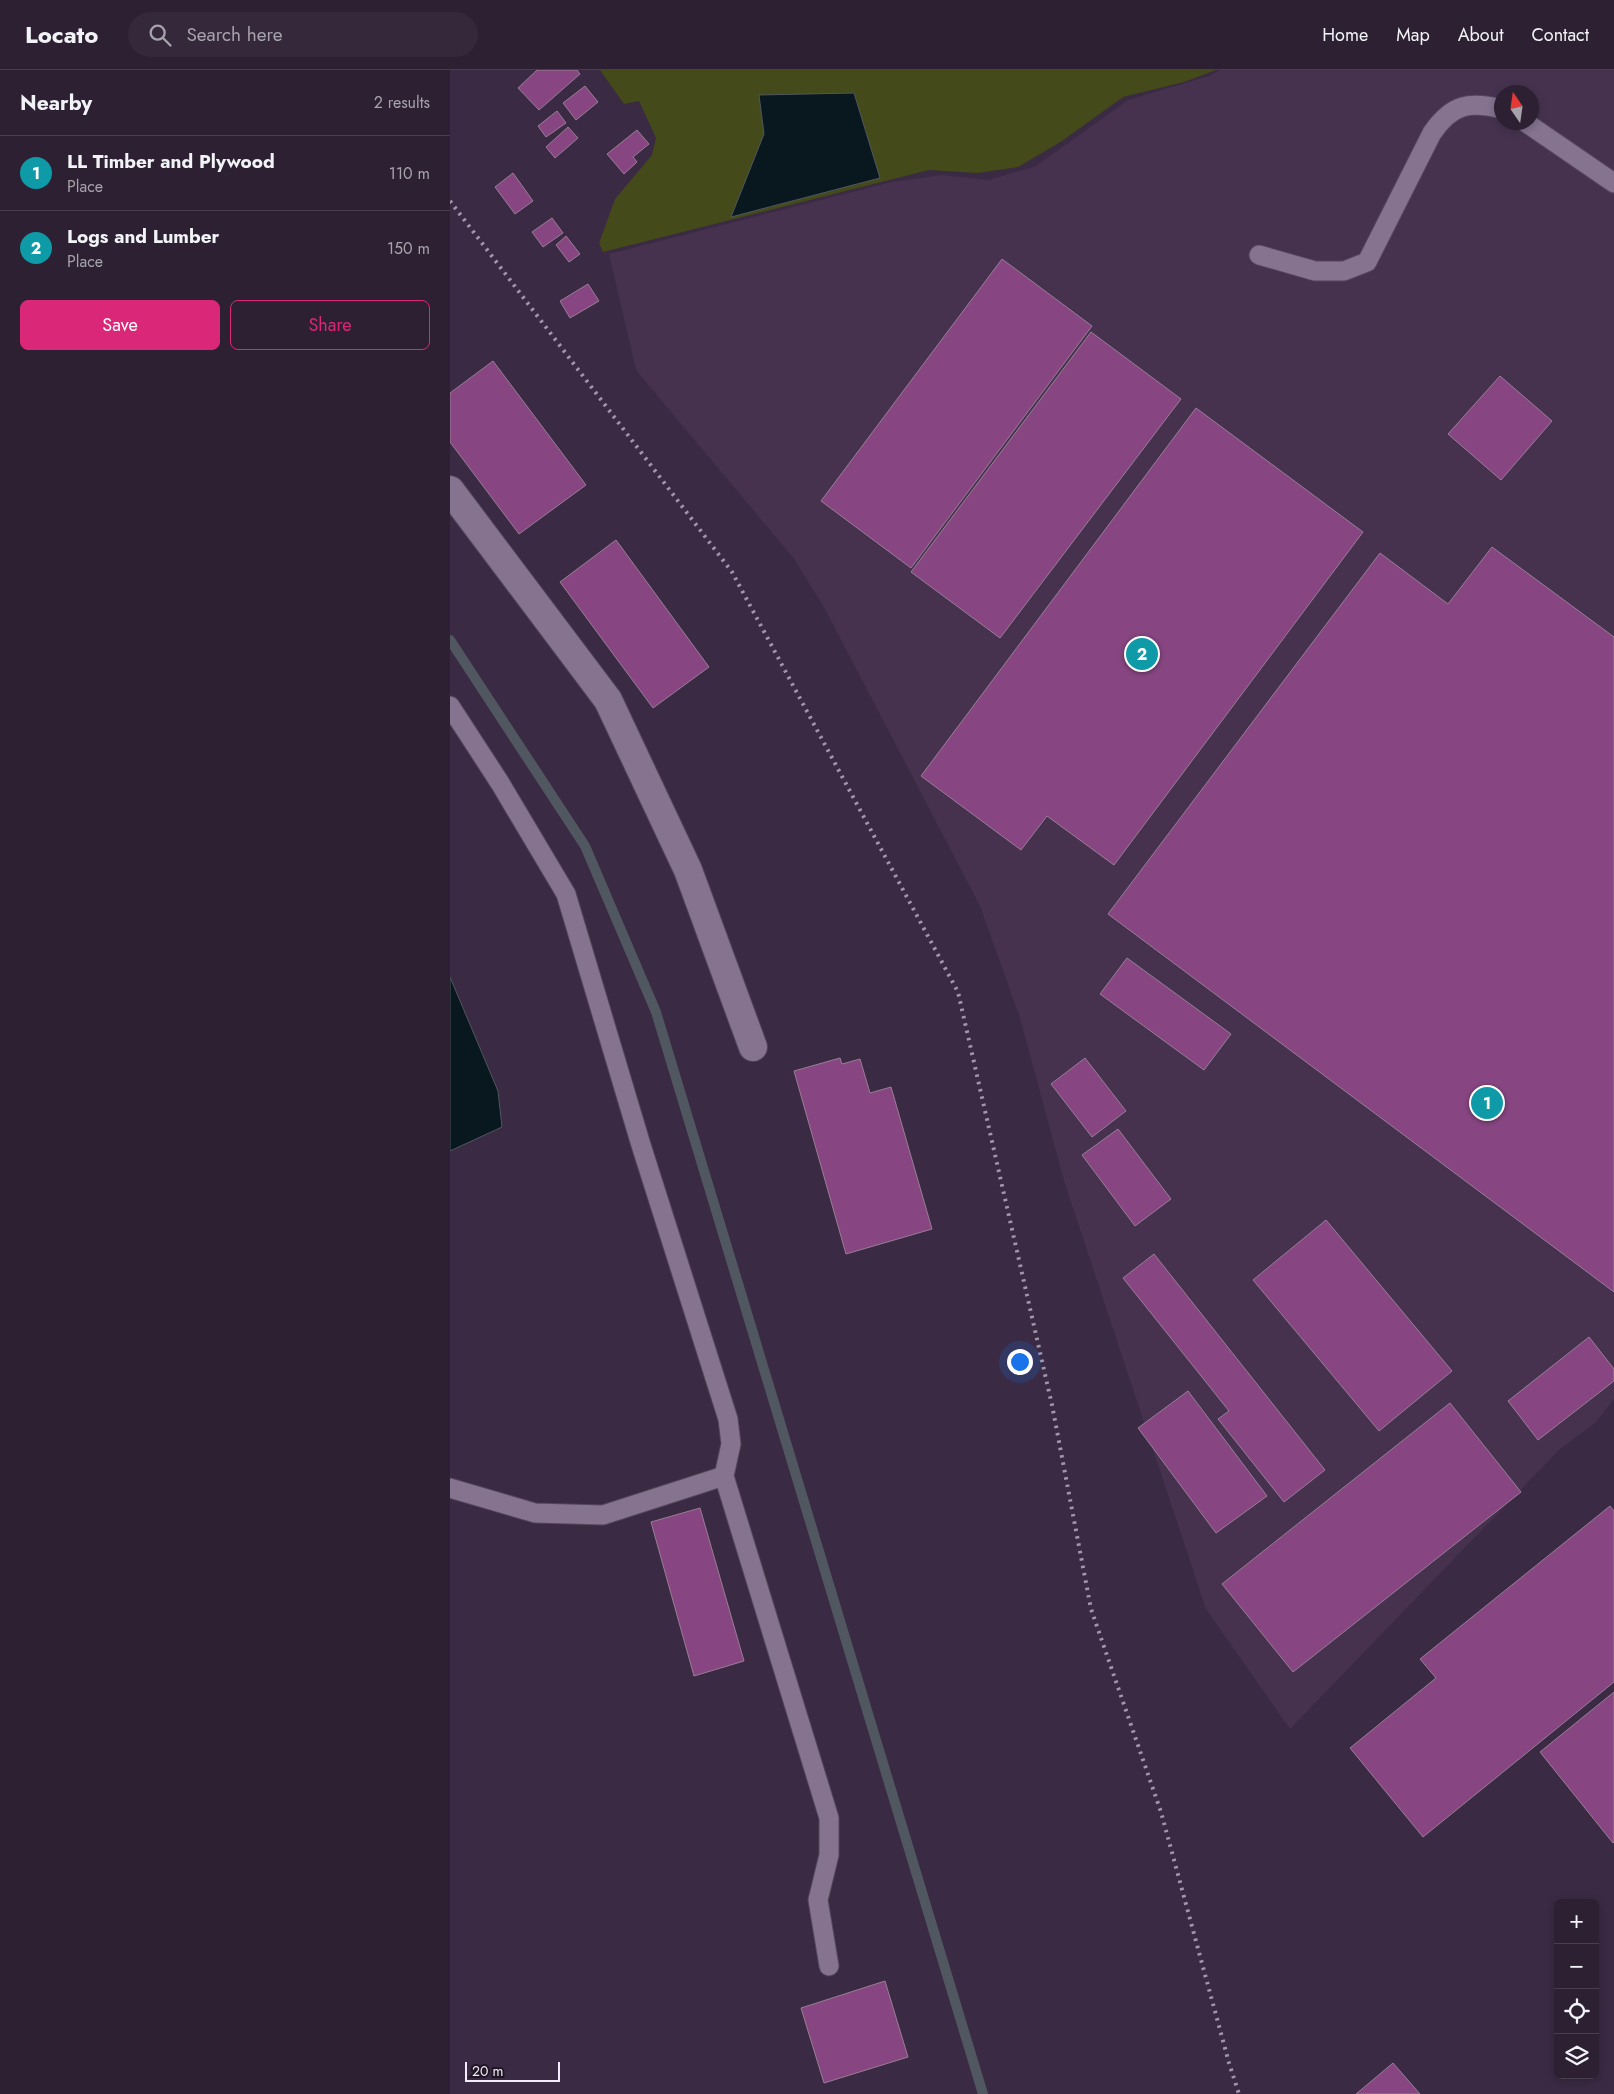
<!DOCTYPE html>
<meta charset="utf-8">
<style>
:root{--surface:#2c2032;--page:#34283a;--text:#f1f3f6;--muted:#a6a3ac;--line:#483e4d;--accent:#db2777}
body{margin:0;font-family:Jost,sans-serif;background:var(--page);color:var(--text)}
.controls{position:absolute;right:15px;bottom:15px;display:grid;overflow:hidden;border-radius:8px;box-shadow:0 2px 8px #0003}
.controls button{width:45px;height:45px;display:grid;place-items:center;padding:0;border:0;border-bottom:1px solid var(--line);background:var(--surface);color:var(--text);font:25px sans-serif}
.compass{position:absolute;left:1044px;top:15px;width:45px;height:45px;border-radius:50%;background:var(--surface);box-shadow:0 2px 8px #0003;rotate:347deg}
.scale{position:absolute;left:15px;bottom:12px;width:95px;box-sizing:border-box;padding-left:5px;border:2px solid #f4eafa;border-top:0;font-size:14px;line-height:18px;white-space:nowrap;color:#f4eafa;-webkit-text-stroke:4px #1e1621;paint-order:stroke}
.you{position:absolute;left:569px;top:1291px;width:18px;height:18px;margin:-12px;border:4px solid #fff;border-radius:50%;background:#1a73e8;box-shadow:0 0 0 8px #1a73e833}
.badge{display:grid;place-items:center;width:32px;height:32px;border-radius:50%;background:var(--accent);color:#fff;font-size:16px;font-weight:700}
.pin{position:absolute;translate:-50% -50%;border:2px solid #fff;box-shadow:0 1px 5px #0006}
.list{margin:0;padding:0;list-style:none}
h2{display:flex;justify-content:space-between;align-items:center;height:65px;margin:0;padding:0 20px;font-size:21px}
h2 small{font-size:16px;font-weight:400;color:var(--muted)}
.list li{display:grid;grid-template-columns:32px 1fr auto;gap:15px;align-items:center;box-sizing:border-box;height:75px;padding:0 20px;border-top:1px solid var(--line)}
.list b{display:block;font-size:19px;white-space:nowrap}
.list p{margin:0;font-size:16px;white-space:nowrap;color:var(--muted)}
.list em{font-size:16px;font-style:normal;color:var(--muted)}
.actions{display:flex;gap:10px;padding:15px 20px}
.actions a{flex:1;padding:11px 0;border:1px solid var(--accent);border-radius:8px;text-align:center;font-size:18px;color:var(--accent)}
.actions .main{background:var(--accent);color:#fff}
.icon{flex:none;width:28px;height:28px;fill:none;stroke:currentColor;stroke-width:2;stroke-linecap:round;stroke-linejoin:round}
.map{position:relative;flex:none;width:1164px;height:2024px;overflow:hidden}
header{display:flex;align-items:center;gap:30px;box-sizing:border-box;height:70px;padding:0 25px;background:var(--surface);border-bottom:1px solid var(--line)}
header strong{font-size:24px}
nav{display:flex;gap:28px;margin-inline-start:auto;font-size:18px}
.search{width:350px;height:45px;background:var(--page);display:flex;align-items:center;gap:12px;box-sizing:border-box;padding:0 18px;border-radius:28px;color:var(--muted);font-size:19px}
main{display:flex}
aside{flex:1;background:var(--surface)}
.map>svg:first-child{display:block}
.built{fill:#46324f;fill-rule:evenodd}
.green{fill:#444a19}
.water{fill:#09181e;stroke:#505760}
.lines{fill:none;stroke-linecap:round;stroke-linejoin:round}
.stream{stroke:#505760;stroke-width:10}
.building{fill:#874681;stroke:#997e95}
.lane-casing{stroke:#54465b;stroke-width:21}
.street-casing{stroke:#54465b;stroke-width:30}
.lane{stroke:#85738f;stroke-width:19}
.street{stroke:#85738f;stroke-width:28}
.rail{stroke:#a296aa;stroke-width:4;stroke-dasharray:2.5 5;stroke-linecap:butt}
</style>
<header>
<strong>Locato</strong>
<div class="search"><svg class="icon" aria-label="search" viewBox="0 0 24 24"><circle cx="10" cy="10" r="6"/><path d="M15 15l6 6"/></svg>Search here</div>
<nav><a>Home</a><a>Map</a><a>About</a><a>Contact</a></nav>
</header>
<main>
<aside>
<h2>Nearby<small>2 results</small></h2>
<ul class="list">
<li><span class="badge" style="background:#0f9aa8">1</span><div><b>LL Timber and Plywood</b><p>Place</p></div><em>110 m</em></li>
<li><span class="badge" style="background:#0f9aa8">2</span><div><b>Logs and Lumber</b><p>Place</p></div><em>150 m</em></li>
</ul>
<div class="actions"><a class="main">Save</a><a>Share</a></div>
</aside>
<div class="map">
<svg width="1164" height="2024" viewBox="0 0 1164 2024">
<rect width="100%" height="100%" fill="#3a2a43"/>
<path class="built" d="M771,0H1164V1329L1145,1353L1110,1379L840,1659L756,1539L614,1111L570,948L530,836L375,539L344,489L186,300L159,184L442,112L492,105L539,110L586,96L678,30L759,6ZM1052,22H1082V52H1052Z"/>
<polygon class="green" points="150,0 766,0 734,12 673,27 612,71 568,97 528,103 479,100 153,182 149,173 165,129 202,85 206,68 189,31 174,34"/>
<g class="water">
<polygon points="404,23 430,108 281,147 314,64 309,25"/>
<polygon points="0,907 48,1021 52,1057 0,1081"/>
</g>
<g class="lines">
<polyline class="stream" points="0,570 135,776 206,942 533,2024"/>
</g>
<g class="building">
<polygon points="87,0 127,0 130,4 89,40 68,18"/>
<polygon points="135,16 148,32 126,50 113,33"/>
<polygon points="107,41 116,53 96,67 88,56"/>
<polygon points="118,57 128,68 105,88 96,77"/>
<polygon points="187,60 199,74 183,87 187,92 174,104 157,84"/>
<polygon points="63,103 83,131 65,144 45,117"/>
<polygon points="102,148 113,163 93,177 82,162"/>
<polygon points="116,166 130,184 119,192 106,175"/>
<polygon points="552,189 642,256 461,498 371,431"/>
<polygon points="138,214 149,231 120,248 110,231"/>
<polygon points="641,262 731,329 550,568 461,502"/>
<polygon points="43,291 136,415 69,464 0,372 0,323"/>
<polygon points="1050,306 1102,351 1051,410 998,364"/>
<polygon points="746,338 913,462 664,795 597,746 571,780 471,706"/>
<polygon points="166,470 259,597 203,638 110,512"/>
<polygon points="1042,477 1164,567 1164,1222 658,844 930,483 998,534"/>
<polygon points="677,888 781,964 754,1000 650,924"/>
<polygon points="390,988 392,994 410,989 420,1023 441,1017 482,1159 396,1184 344,1001"/>
<polygon points="635,988 676,1041 642,1067 601,1014"/>
<polygon points="668,1059 721,1129 685,1156 632,1085"/>
<polygon points="876,1150 1002,1301 929,1361 803,1210"/>
<polygon points="704,1184 875,1400 834,1432 768,1349 779,1341 673,1208"/>
<polygon points="1139,1267 1164,1299 1164,1311 1088,1370 1058,1331"/>
<polygon points="738,1321 817,1426 766,1463 688,1358"/>
<polygon points="1000,1333 1071,1422 843,1602 772,1514"/>
<polygon points="1160,1436 1164,1441 1164,1612 973,1767 900,1678 986,1608 970,1589"/>
<polygon points="250,1438 294,1591 244,1606 201,1452"/>
<polygon points="1164,1622 1164,1772 1163,1773 1090,1682"/>
<polygon points="435,1911 458,1987 374,2013 351,1938"/>
<polygon points="943,1993 970,2024 906,2024"/>
</g>
<g class="lines">
<defs>
<g id="lane">
<polyline points="1075,52 1164,113"/>
<path d="M809,185L865,201H894L917,192L982,63C1002,34 1019,31 1052,39"/>
<polyline points="0,636 50,713 116,824 191,1075 278,1349 281,1374 274,1406 379,1748 379,1785 368,1830 379,1896"/>
<polyline points="0,1418 85,1443 153,1445 274,1406"/>
</g>
<polyline id="street" points="0,420 158,630 238,800 303,977"/>
</defs>
<use href="#lane" class="lane-casing"/>
<use href="#street" class="street-casing"/>
<use href="#lane" class="lane"/>
<use href="#street" class="street"/>
<polyline class="rail" points="0,131 282,502 508,922 602,1335 641,1539 711,1742 779,1993 789,2024"/>
</g>
</svg>
<div class="controls">
<button>+</button>
<button>−</button>
<button><svg class="icon" aria-label="locate" viewBox="0 0 24 24"><circle cx="12" cy="12" r="6"/><path d="M12 2v4M12 18v4M2 12h4M18 12h4"/></svg></button>
<button><svg class="icon" aria-label="layers" viewBox="0 0 24 24"><path d="M12 4l9 5-9 5-9-5zM3 14l9 5 9-5"/></svg></button>
</div>
<svg class="compass" viewBox="-18 -18 36 36"><path d="M0-13l5 13h-10z" fill="#e53935"/><path d="M0 13l5-13h-10z" fill="#a6a3ac"/></svg>
<div class="scale">20 m</div>
<div class="you"></div>
<div class="pin badge" style="left:1037px;top:1033px;background:#0f9aa8">1</div>
<div class="pin badge" style="left:692px;top:584px;background:#0f9aa8">2</div>
</div>
</main>
